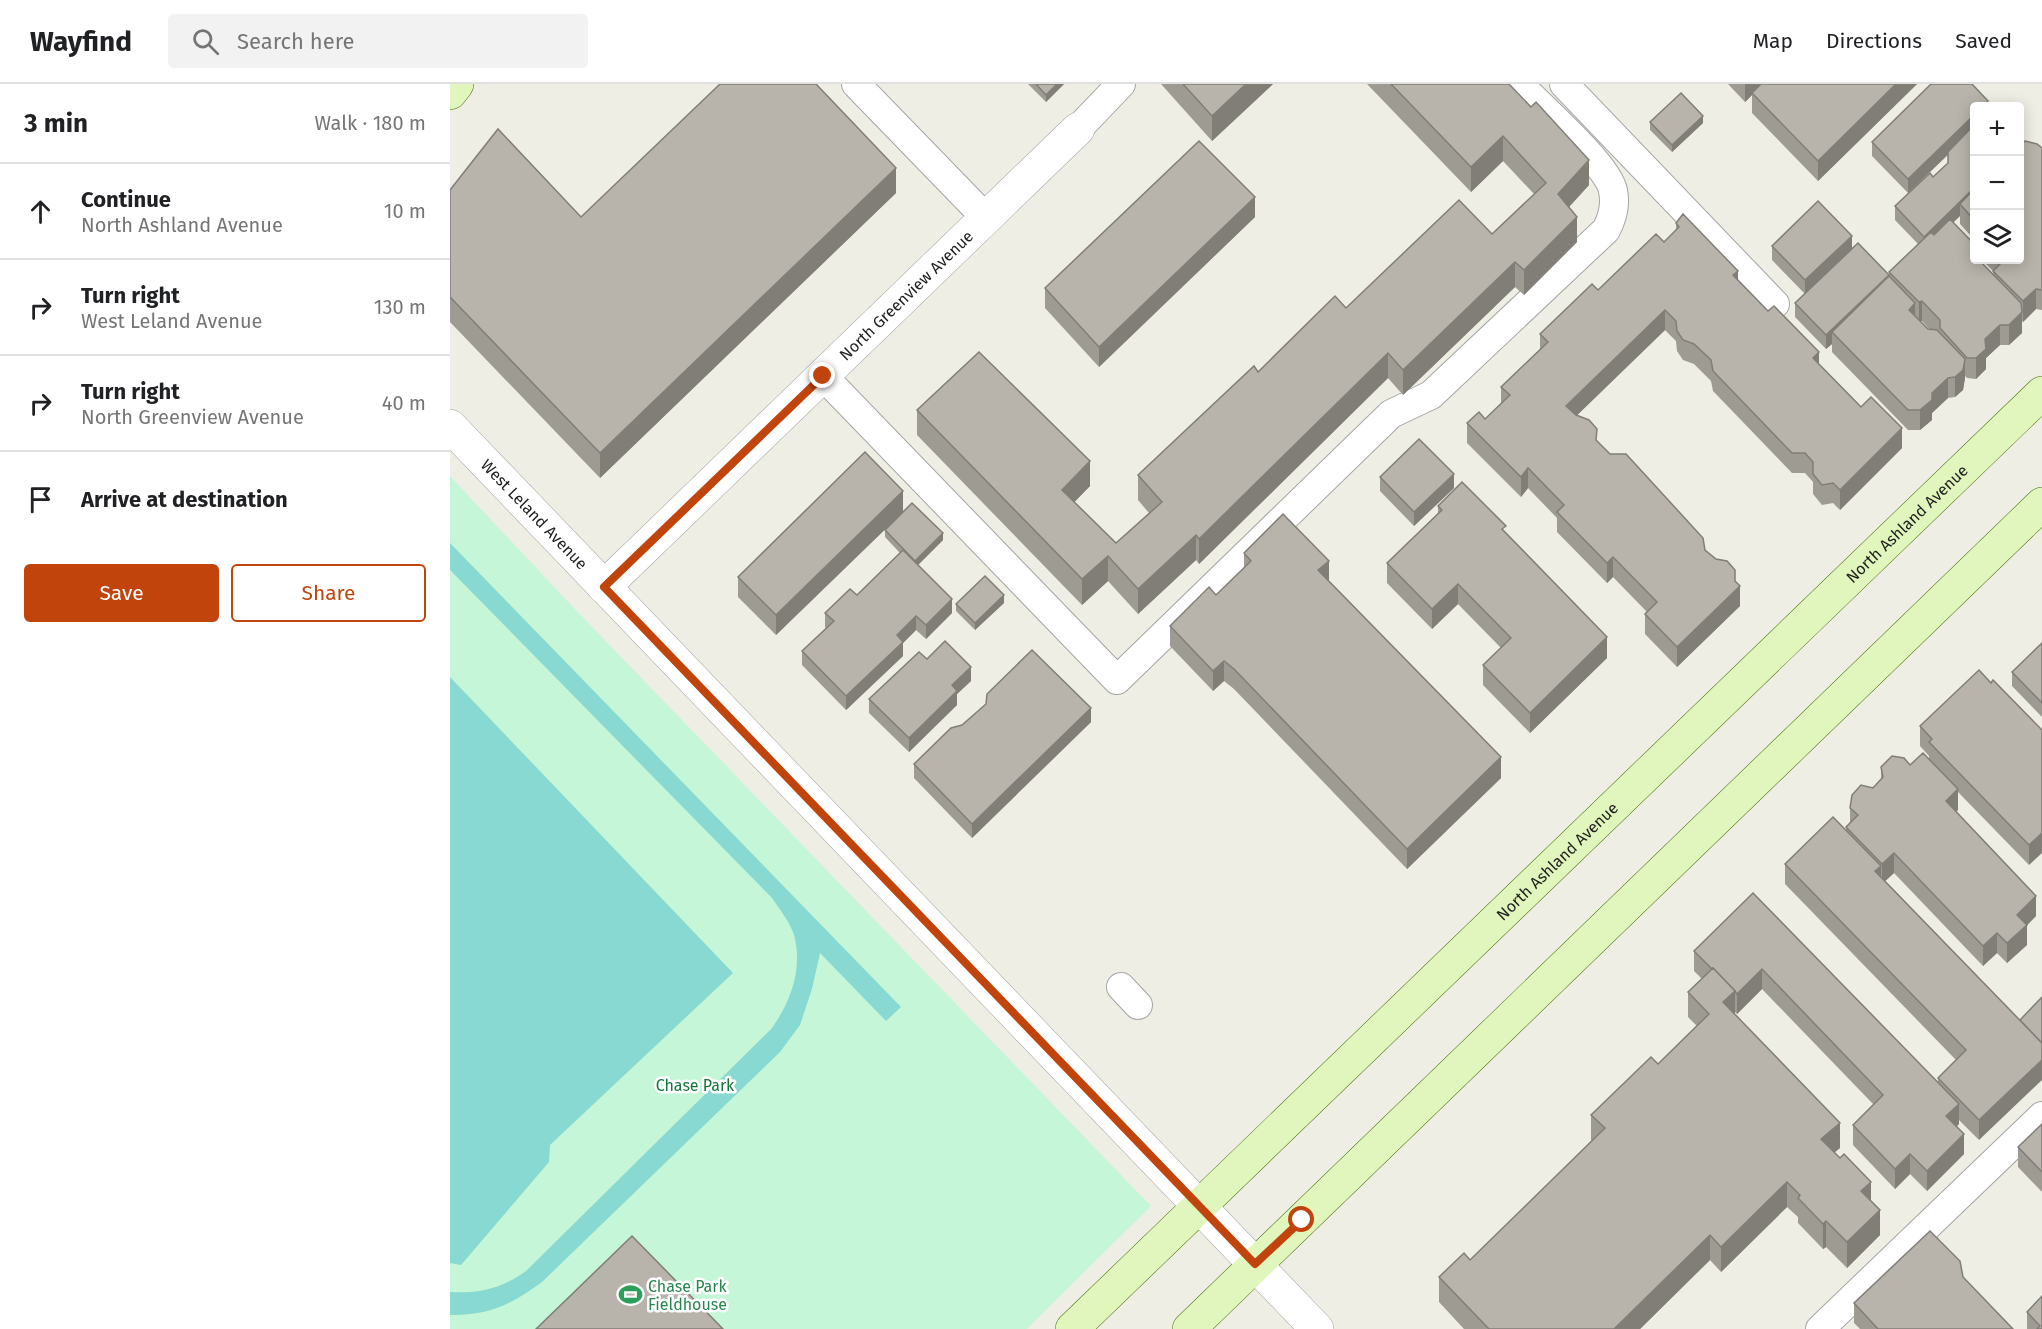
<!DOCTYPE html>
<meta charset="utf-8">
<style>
:root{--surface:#fff;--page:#f2f2f2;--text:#202124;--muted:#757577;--line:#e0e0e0;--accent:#c0440c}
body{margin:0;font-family:"Fira Sans",sans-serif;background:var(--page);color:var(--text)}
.controls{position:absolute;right:18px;top:18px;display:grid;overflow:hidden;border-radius:6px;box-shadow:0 3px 15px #0003}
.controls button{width:54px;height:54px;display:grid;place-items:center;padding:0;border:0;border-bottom:2px solid var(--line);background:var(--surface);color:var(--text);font:30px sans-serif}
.stop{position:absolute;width:18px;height:18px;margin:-14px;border:4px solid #c0440c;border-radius:50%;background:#fff}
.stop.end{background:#c0440c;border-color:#fff;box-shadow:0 2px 6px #0008}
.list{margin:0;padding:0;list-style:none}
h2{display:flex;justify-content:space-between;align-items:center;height:78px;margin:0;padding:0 24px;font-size:26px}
h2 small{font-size:20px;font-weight:400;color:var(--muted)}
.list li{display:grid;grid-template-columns:39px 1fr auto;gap:18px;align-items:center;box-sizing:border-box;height:96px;padding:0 24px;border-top:2px solid var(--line)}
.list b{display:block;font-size:22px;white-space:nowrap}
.list p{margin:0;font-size:20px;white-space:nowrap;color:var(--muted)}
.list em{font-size:20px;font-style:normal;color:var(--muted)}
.actions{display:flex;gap:12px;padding:18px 24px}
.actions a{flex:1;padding:14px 0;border:2px solid var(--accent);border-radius:6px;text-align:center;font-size:21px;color:var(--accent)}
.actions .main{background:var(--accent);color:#fff}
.icon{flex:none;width:33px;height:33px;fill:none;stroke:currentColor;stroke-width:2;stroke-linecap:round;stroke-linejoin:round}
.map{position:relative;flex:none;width:1592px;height:1245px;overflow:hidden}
header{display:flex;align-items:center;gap:36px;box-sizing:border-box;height:84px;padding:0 30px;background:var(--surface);border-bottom:2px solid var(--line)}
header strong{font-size:28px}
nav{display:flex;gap:33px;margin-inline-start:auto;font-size:21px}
.search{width:420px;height:54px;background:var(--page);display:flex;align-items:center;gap:15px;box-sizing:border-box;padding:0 21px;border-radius:6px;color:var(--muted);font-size:22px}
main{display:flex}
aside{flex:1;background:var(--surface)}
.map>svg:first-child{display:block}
.park{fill:#c5f6d8}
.pitch{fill:#88d9d2}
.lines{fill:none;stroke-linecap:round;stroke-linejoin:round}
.service-casing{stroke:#a5a5a5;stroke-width:30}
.minor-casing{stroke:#a5a5a5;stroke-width:34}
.secondary-casing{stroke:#466f0c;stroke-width:34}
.service{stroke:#fff;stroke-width:28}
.minor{stroke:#fff;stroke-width:33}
.secondary{stroke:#e1f6bc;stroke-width:33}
.wall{fill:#9e9b93;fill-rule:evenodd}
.shaded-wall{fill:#817e78}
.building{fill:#b8b4ab;stroke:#817e78;stroke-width:1.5}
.route{stroke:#c0440c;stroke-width:8}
.labels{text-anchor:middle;stroke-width:5;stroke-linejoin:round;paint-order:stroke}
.street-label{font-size:16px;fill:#1e1e1e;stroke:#fff}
.park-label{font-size:16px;fill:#127639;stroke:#fff}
.leisure-label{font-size:16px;fill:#27864d;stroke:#fff;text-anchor:start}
</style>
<header>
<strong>Wayfind</strong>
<div class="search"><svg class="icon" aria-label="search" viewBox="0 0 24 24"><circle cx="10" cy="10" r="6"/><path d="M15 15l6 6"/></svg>Search here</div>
<nav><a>Map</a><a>Directions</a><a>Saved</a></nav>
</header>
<main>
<aside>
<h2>3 min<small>Walk · 180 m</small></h2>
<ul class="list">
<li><svg class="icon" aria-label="ahead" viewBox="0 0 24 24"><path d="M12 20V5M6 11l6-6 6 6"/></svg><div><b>Continue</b><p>North Ashland Avenue</p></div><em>10 m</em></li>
<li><svg class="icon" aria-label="right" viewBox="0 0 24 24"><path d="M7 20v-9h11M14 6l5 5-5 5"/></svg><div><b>Turn right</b><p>West Leland Avenue</p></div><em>130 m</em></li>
<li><svg class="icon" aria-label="right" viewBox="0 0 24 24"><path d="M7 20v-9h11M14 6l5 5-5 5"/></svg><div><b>Turn right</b><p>North Greenview Avenue</p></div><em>40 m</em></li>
<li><svg class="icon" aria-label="arrive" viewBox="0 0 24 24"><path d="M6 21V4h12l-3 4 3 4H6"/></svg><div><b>Arrive at destination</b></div></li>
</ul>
<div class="actions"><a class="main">Save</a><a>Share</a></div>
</aside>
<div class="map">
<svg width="1592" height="1245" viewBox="0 0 1592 1245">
<rect width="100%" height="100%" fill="#efeee5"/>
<polygon class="park" points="0,392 122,522 701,1122 577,1245 0,1245"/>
<g class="pitch">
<path d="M0,459L451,923L436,937L370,869L362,905L350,941L330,968L92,1198C62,1220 39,1232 0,1231V1208C28,1210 53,1204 76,1187L322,944C341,917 353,884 344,851C340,838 330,826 322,814L0,486Z"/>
<polygon points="0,593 283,889 100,1061 99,1078 11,1181 0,1179"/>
</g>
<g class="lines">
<defs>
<g id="service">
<polyline points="406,0 536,134"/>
<polyline points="1114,0 1325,220"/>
<polyline points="628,45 671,0"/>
<path d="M373,292L667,596L941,330L981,311L1156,146C1163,133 1166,121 1163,107C1159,82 1089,21 1069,0"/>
<polyline points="671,903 688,921"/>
<polyline points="1370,1245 1592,1032"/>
</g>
<g id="minor">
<path id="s1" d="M0,342L867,1245"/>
<path id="s2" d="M154,503L628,45"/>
</g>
<g id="secondary">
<polyline points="0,9 7,0"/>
<path id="s3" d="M622,1245L1592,309"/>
<polyline points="739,1245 1592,420"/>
</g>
</defs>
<use href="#service" class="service-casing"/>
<use href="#minor" class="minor-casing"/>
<use href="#secondary" class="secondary-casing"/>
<use href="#service" class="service"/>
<use href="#minor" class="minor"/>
<use href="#secondary" class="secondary"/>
</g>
<g class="wall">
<polygon points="578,0 614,0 596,18"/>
<polygon points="711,0 823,0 762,57"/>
<polygon points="917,0 1059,0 1139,101 1119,123 1127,158 1074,211 1065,203 953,311 938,294 749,480 746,476 688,530 658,497 632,521 467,351 467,326 640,402 624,418 666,459 699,429 688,416 688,391 808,288 896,224 1042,150 1084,110 1053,77 1021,108"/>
<polygon points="1278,0 1467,0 1368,97 1302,29 1302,11 1295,18"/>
<path d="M1481,0H1522L1538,17V22H1524V176H1529L1543,191V187L1532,176H1569V58L1571,61L1575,57L1587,60L1592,64V226L1586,225L1573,238L1572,237V249L1559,261H1550L1536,274V285L1526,295L1517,294L1515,292L1513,306L1505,313L1498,314L1482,329V336L1470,346H1458L1382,268V260L1376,265L1345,233V219L1355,210L1322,176V162L1368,117L1402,152V165L1408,159L1439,192V188L1468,160L1445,136V122L1480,89L1483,93L1498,79V71L1458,109L1422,72V58ZM1510,132V140L1522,153V158L1503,138ZM1472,237L1480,246L1478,245L1470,238Z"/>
<polygon points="1200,38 1253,39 1222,68 1200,46"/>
<polygon points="0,106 131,133 446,109 150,394 0,238"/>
<polygon points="805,133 649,283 595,224 595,204"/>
<polygon points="1226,139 1288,196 1369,280 1452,364 1390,426 1383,419 1372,421 1363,410 1363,398 1355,389 1342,389 1263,307 1261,297 1244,280 1233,276 1227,267 1226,257 1215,246 1127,331 1147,357 1160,370 1285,497 1290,522 1227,583 1195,550 1195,530 1197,528 1163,493 1157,499 1107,448 1107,434 1078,404 1071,413 1017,359 1017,339 1035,335 1051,319 1051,303 1090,265 1090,250 1148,206 1214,158 1226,147"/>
<polygon points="930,393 1004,404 964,442 930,407"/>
<polygon points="988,422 1056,449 1157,574 1080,649 1033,601 1033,581 1051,564 1008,520 982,545 937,499 937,479 988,429"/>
<polygon points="453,428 326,551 288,513 288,493"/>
<polygon points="435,446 493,456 468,481 502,529 476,555 466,546 453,559 453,572 396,626 352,581 352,567 376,544 375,543 375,529 407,511 450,469 435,453"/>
<polygon points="794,469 879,497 1051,694 957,785 784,605 774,597 763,607 720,562 720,542 766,511 794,484"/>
<polygon points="554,519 525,546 506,527 506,520"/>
<polygon points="1592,559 1592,633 1562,602 1562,588"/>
<polygon points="477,575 521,597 507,610 507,621 459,668 419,629 419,615"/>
<polygon points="1541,599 1592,646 1579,781 1508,708 1508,726 1506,728 1586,832 1577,841 1577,861 1557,879 1547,869 1533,882 1444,789 1435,797 1570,936 1529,1056 1509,1036 1509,1040 1506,1043 1514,1070 1477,1107 1460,1090 1445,1105 1403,1061 1403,1041 1424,1021 1312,905 1287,930 1285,928 1285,930 1390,1064 1384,1068 1421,1117 1430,1151 1397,1184 1376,1163 1373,1165 1348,1139 1348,1133 1337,1123 1271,1188 1260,1176 1190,1245 1014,1245 989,1218 989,1193 1020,1176 1142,1057 1141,1056 1141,1031 1208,980 1247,942 1238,933 1238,908 1252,895 1244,887 1244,867 1303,809 1488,999 1488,994 1506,976 1335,800 1335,780 1396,747 1396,743 1400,739 1400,724 1423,704 1431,695 1431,683 1460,681 1479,675 1479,672 1470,662 1470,642"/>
<polygon points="641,638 522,754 464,694 464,680"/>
<polygon points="1592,1040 1592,1108 1568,1083 1568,1063"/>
<polygon points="1513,1193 1563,1245 1410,1245 1404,1239 1404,1219"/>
<polygon points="1577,1228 1592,1245 1577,1245"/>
</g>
<g class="shaded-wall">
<polygon points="607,0 614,0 596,18 596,11"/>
<polygon points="796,0 823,0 762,57 762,32"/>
<polygon points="1295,0 1313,0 1302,9 1302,11 1295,18"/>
<polygon points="1446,0 1467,0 1368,97 1368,77"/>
<polygon points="1524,31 1524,45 1458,109 1458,95"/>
<polygon points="1253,32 1253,39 1222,68 1222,61"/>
<polygon points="1053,52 1053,77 1021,108 1021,83"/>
<polygon points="1139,76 1139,101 1108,135 1108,110"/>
<polygon points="446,84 446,109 150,394 150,369"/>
<polygon points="1524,104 1524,118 1510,120 1510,132 1474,167 1474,153"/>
<polygon points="805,113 805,133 649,283 649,263"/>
<polygon points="1127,133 1127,158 1074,211 1074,186"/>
<polygon points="1402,152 1402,167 1355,211 1355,196"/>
<polygon points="1065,178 1065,203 953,311 953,286"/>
<polygon points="1288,187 1288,207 1283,191"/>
<polygon points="1439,191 1439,205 1382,248 1382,260 1376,265 1376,251"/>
<polygon points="1586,205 1586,225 1573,238 1573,217"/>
<polygon points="1472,217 1472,237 1469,238 1469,218"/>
<polygon points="1465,219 1465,239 1459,226"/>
<polygon points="1215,226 1215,246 1116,342 1116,322"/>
<polygon points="1572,228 1572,249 1559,261 1559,241"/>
<polygon points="1550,241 1550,261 1536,274 1536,285 1526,295 1526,274 1535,255"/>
<polygon points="1369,268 1369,288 1363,274"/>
<polygon points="938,269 938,294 749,480 749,455"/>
<polygon points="1515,275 1515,295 1513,306 1505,313 1505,293"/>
<polygon points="1498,294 1498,314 1482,329 1482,336 1470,346 1470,326 1482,309"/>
<polygon points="1452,344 1452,364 1390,426 1390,406"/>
<polygon points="640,377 640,402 612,431 612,406"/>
<polygon points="1078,384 1078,404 1071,413 1071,393"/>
<polygon points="1004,390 1004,404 964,442 964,428"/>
<polygon points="453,407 453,428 326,551 326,531"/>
<polygon points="493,449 493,456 465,484 465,477"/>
<polygon points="746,451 746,476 688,530 688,505"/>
<polygon points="658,472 658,497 632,521 632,495"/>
<polygon points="1163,473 1163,493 1157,499 1157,479"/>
<polygon points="879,477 879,497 868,506 868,486"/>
<polygon points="1285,486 1285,507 1290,502 1290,522 1227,583 1227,563"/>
<polygon points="1008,500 1008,520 982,545 982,525"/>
<polygon points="554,511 554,519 525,546 525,539"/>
<polygon points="502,515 502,529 476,555 476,541"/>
<polygon points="466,532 466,546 453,559 453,572 396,626 396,612 447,551"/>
<polygon points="1157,553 1157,574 1080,649 1080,629"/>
<polygon points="774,577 774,597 763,607 763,587"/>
<polygon points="521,583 521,597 507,610 507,621 459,668 459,654 502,601"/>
<polygon points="641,624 641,638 522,754 522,740"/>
<polygon points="1051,673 1051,694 957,785 957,765"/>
<polygon points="1508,705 1508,726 1496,737 1496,717"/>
<polygon points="1592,749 1592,769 1579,781 1579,761"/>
<polygon points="1444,769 1444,789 1432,800 1432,780"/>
<polygon points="1431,782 1431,802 1425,787"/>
<polygon points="1586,812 1586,832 1577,841 1577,861 1557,879 1557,859 1567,831"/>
<polygon points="1547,849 1547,869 1533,882 1533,862"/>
<polygon points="1312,885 1312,905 1287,930 1287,910"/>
<polygon points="1285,907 1285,932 1273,918"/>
<polygon points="1592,976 1592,996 1529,1056 1529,1036"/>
<polygon points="1509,1020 1509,1040 1496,1052 1496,1032"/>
<polygon points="1390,1039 1390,1064 1371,1080 1371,1055"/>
<polygon points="1514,1050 1514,1070 1477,1107 1477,1087"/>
<polygon points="1460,1070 1460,1090 1445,1105 1445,1085"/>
<polygon points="1337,1098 1337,1123 1271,1188 1271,1163"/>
<polygon points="1421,1098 1421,1123 1411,1107"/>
<polygon points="1430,1126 1430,1151 1397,1184 1397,1158"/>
<polygon points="1376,1137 1376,1163 1373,1165 1373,1140"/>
<polygon points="1260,1151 1260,1176 1190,1245 1164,1245"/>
</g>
<g class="building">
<polygon points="270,0 366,0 446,84 150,369 0,213 0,106 48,45 131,133"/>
<polygon points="586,0 607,0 596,11"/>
<polygon points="733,0 796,0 762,32"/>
<polygon points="941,0 1059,0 1081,23 1086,18 1139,76 1108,110 1127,133 1074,186 1065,178 953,286 938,269 749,455 746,451 688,505 658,472 632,495 467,326 529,268 640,377 612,406 666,459 712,418 688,391 804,282 808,288 885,212 896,224 1009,116 1042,150 1096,99 1053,52 1021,83"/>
<polygon points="1311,0 1446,0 1368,77 1302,9"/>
<polygon points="1481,0 1522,0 1538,17 1533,22 1524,22 1524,31 1458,95 1422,58"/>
<polygon points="1231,9 1253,32 1222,61 1200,38"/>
<polygon points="1524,41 1524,104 1474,153 1445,122 1480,89 1483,93 1498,79 1498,68"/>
<polygon points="749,57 805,113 649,263 595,204"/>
<polygon points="1575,57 1587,60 1592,64 1592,206 1586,205 1573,217 1543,187 1553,177 1552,176 1569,176 1569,62"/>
<polygon points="1524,105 1524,136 1510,120"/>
<polygon points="1368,117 1402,152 1355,196 1322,162"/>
<polygon points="1233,130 1288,187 1283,191 1318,227 1324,222 1369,268 1363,274 1411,323 1421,313 1452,344 1390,406 1383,399 1372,401 1363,390 1363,378 1355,369 1342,369 1263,287 1261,276 1244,260 1233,256 1227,247 1226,237 1215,226 1116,322 1126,331 1139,336 1147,345 1146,356 1160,370 1176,370 1253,454 1255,466 1266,475 1277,477 1285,486 1285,497 1290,502 1227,563 1195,530 1207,518 1163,473 1157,479 1107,428 1114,421 1078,384 1071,393 1017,339 1029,328 1035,335 1060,311 1051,303 1098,258 1090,250 1142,200 1148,206 1206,150 1214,158 1229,143 1226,139"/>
<polygon points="1500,135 1524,160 1524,167 1522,169 1524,171 1524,176 1529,176 1571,219 1572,228 1559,241 1550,241 1535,255 1536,265 1526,274 1517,274 1490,244 1490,236 1472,217 1469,218 1439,188 1481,148 1484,151"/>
<polygon points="1408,159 1439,191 1376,251 1345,219"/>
<polygon points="1439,192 1465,219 1459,226 1478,245 1487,246 1515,275 1513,286 1505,293 1498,294 1482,309 1482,316 1470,326 1458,326 1382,248"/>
<polygon points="969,355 1004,390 964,428 930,393"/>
<polygon points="415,368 453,407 326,531 288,493"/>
<polygon points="1012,398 1056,442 1052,445 1157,553 1080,629 1033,581 1061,554 1008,500 982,525 937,479 992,426 988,422"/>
<polygon points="462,419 493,449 465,477 435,446"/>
<polygon points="833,430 879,477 868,486 1051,673 957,765 784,585 774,577 763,587 720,542 759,503 766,511 801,477 794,469"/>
<polygon points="453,466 502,515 476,541 466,532 447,551 453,558 396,612 352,567 384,537 375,529 400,505 407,511"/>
<polygon points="535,492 554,511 525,539 506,520"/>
<polygon points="495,557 521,583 502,601 507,607 459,654 419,615 469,568 477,575"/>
<polygon points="1592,559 1592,619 1562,588"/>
<polygon points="582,566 641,624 522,740 464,680 501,644 512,641 536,620 537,610"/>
<polygon points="1529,586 1541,599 1543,596 1592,646 1592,749 1579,761 1479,658 1482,655 1470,642"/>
<polygon points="1473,669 1508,705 1496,717 1586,812 1567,831 1577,841 1557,859 1547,849 1533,862 1444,769 1432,780 1396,743 1408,731 1400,724 1402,711 1411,701 1423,704 1433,693 1431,683 1442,672 1454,674 1460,681"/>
<polygon points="1383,733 1431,782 1425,787 1592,959 1592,976 1529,1036 1488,994 1516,966 1335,780"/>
<polygon points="1303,809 1509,1020 1496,1032 1514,1050 1477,1087 1460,1070 1445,1085 1403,1041 1433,1011 1312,885 1287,910 1285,907 1263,884 1262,885 1244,867"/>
<polygon points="1263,884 1285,907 1273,918 1390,1039 1371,1055 1390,1074 1394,1070 1421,1098 1411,1107 1430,1126 1397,1158 1376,1137 1373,1140 1348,1114 1350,1111 1337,1098 1271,1163 1260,1151 1164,1245 1039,1245 989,1193 1014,1169 1020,1176 1155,1044 1141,1031 1201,973 1208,980 1259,930 1238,908"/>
<polygon points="1592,913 1592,959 1570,936"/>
<polygon points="1592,1040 1592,1088 1568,1063"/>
<polygon points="1480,1147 1510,1177 1513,1193 1563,1245 1428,1245 1404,1219"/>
<polygon points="182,1152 273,1245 86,1245"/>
<polygon points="1592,1212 1592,1245 1587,1245 1590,1242 1577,1228"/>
</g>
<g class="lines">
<polyline class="route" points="373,292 154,503 805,1180 852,1136"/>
</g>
<defs>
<symbol id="stadium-bare" viewBox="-9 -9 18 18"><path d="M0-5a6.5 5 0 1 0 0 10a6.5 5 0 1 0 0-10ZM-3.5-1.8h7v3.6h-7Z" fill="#2e9e5b" stroke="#fff" stroke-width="2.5" paint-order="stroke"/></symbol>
</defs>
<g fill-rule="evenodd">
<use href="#stadium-bare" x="164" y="1194" width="33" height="33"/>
</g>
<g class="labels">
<g class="street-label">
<text dy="6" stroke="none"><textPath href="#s2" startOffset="420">North Greenview Avenue</textPath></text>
<text dy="6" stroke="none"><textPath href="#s1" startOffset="122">West Leland Avenue</textPath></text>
<text dy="6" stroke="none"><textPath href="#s3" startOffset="1160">North Ashland Avenue</textPath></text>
<text dy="6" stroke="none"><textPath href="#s3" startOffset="674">North Ashland Avenue</textPath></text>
</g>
<g class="park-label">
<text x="245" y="1007">Chase Park</text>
</g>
<g class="leisure-label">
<text x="198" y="1208">Chase Park<tspan x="198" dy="18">Fieldhouse</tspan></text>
</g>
</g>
</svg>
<div class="controls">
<button>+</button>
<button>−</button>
<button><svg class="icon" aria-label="layers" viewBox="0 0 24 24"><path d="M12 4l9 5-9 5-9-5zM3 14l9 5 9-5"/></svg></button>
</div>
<div class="stop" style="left:852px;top:1136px"></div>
<div class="stop end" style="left:373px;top:292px"></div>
</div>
</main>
